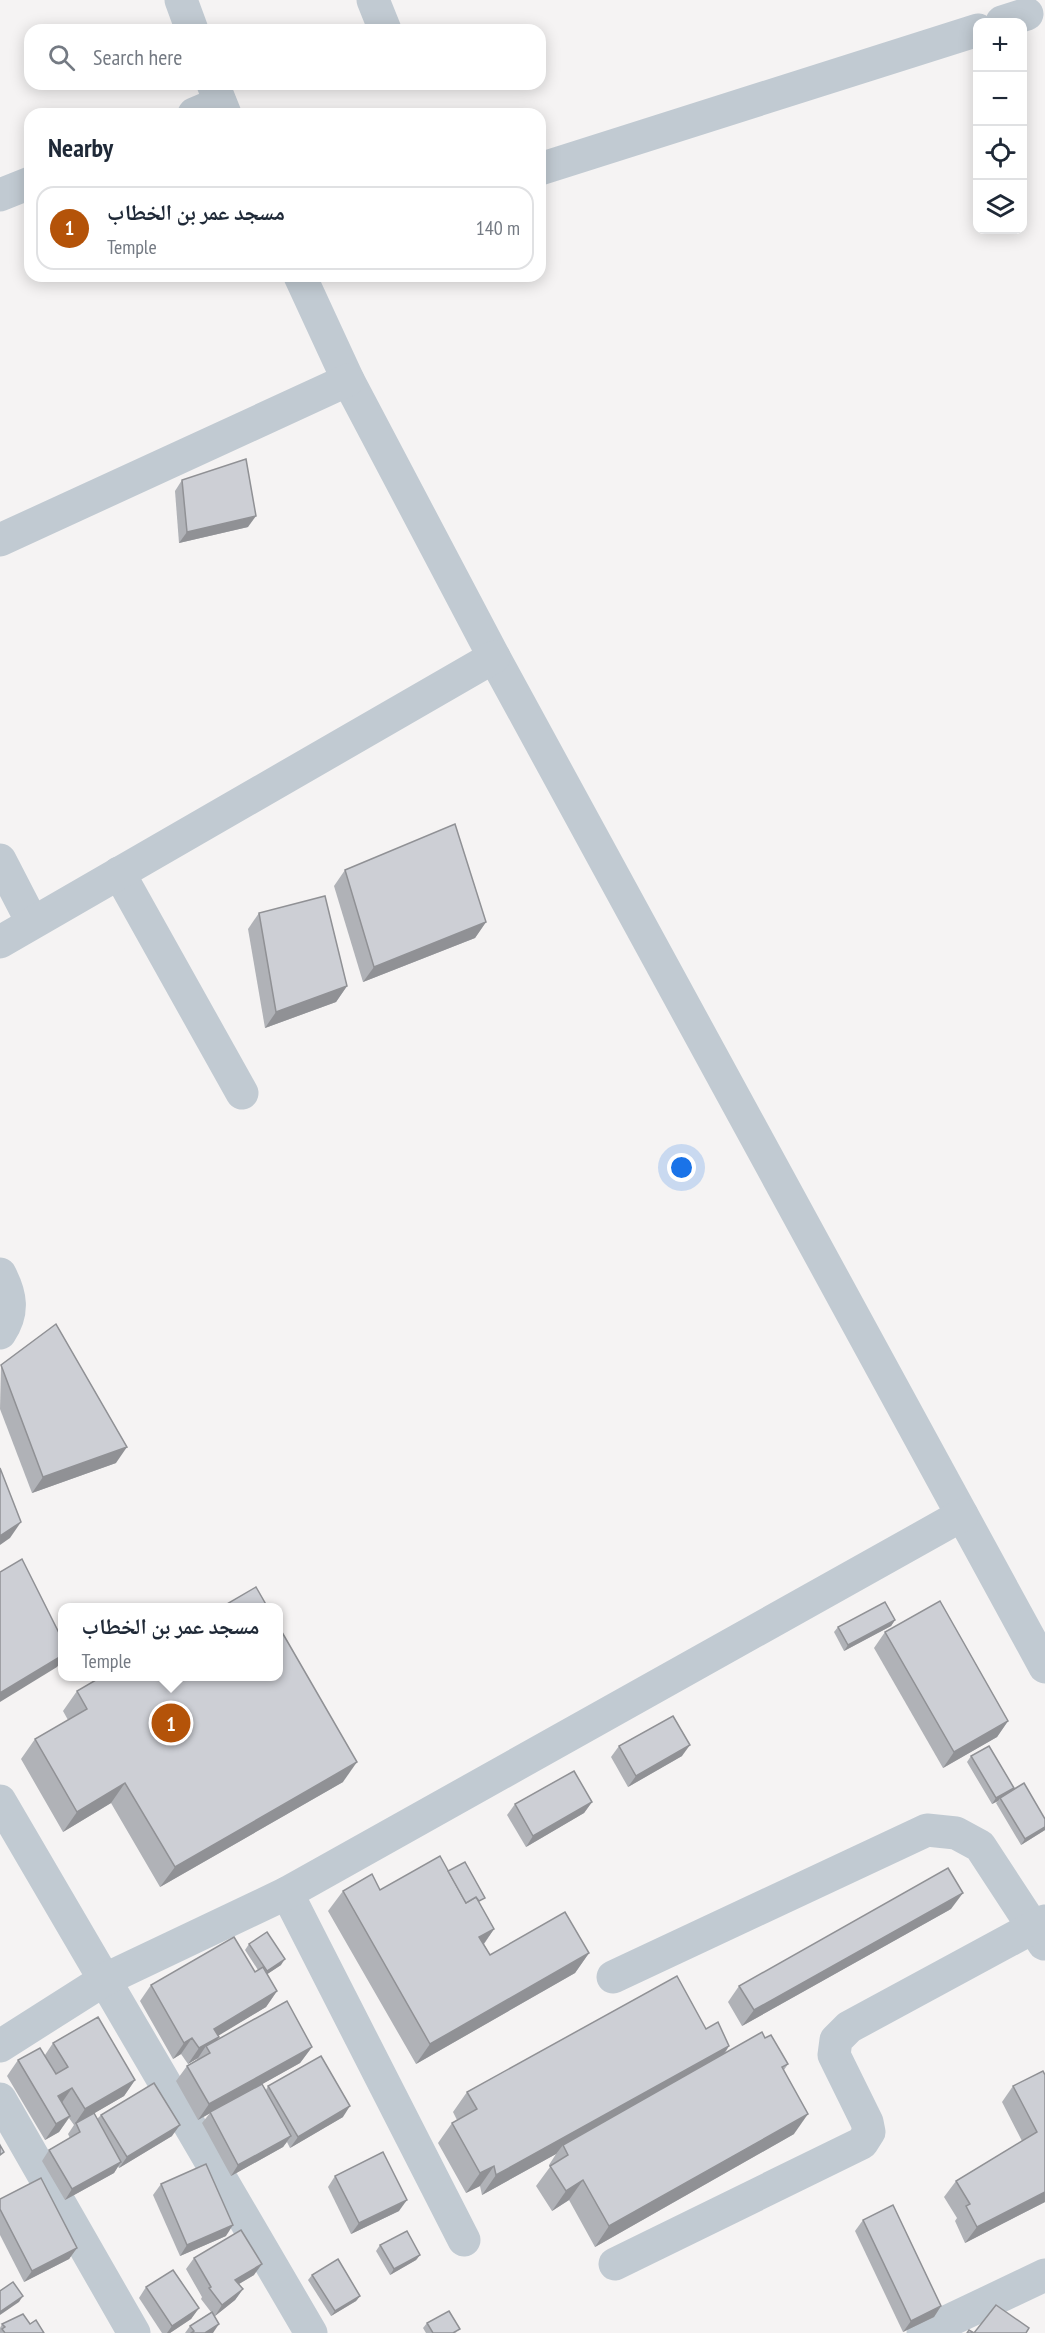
<!DOCTYPE html>
<meta charset="utf-8">
<style>
:root{--surface:#fff;--page:#f2f2f3;--text:#1f2937;--muted:#747a83;--line:#e0e1e3;--accent:#b45309}
body{margin:0;font-family:"PT Sans Narrow","Noto Naskh Arabic",sans-serif;background:var(--page);color:var(--text)}
.controls{position:absolute;right:18px;top:18px;display:grid;overflow:hidden;border-radius:12px;box-shadow:0 3px 15px #0003}
.controls button{width:54px;height:54px;display:grid;place-items:center;padding:0;border:0;border-bottom:2px solid var(--line);background:var(--surface);color:var(--text);font:30px sans-serif}
.you{position:absolute;left:682px;top:1168px;width:21px;height:21px;margin:-15px;border:4px solid #fff;border-radius:50%;background:#1a73e8;box-shadow:0 0 0 9px #1a73e833}
.badge{display:grid;place-items:center;width:39px;height:39px;border-radius:50%;background:var(--accent);color:#fff;font-size:20px;font-weight:700}
.pin{position:absolute;translate:-50% -50%;border:3px solid #fff;box-shadow:0 2px 6px #0006}
.popup{position:absolute;left:58px;top:1603px;width:225px;height:78px;box-sizing:border-box;display:grid;place-content:center;border-radius:12px;background:var(--surface);filter:drop-shadow(0 2px 4px #0005);font-size:20px;white-space:nowrap;color:var(--muted)}
.popup b{font-size:22px;color:var(--text)}
.popup::after{content:'';position:absolute;left:50%;top:100%;margin-left:-12px;border:12px solid transparent;border-top-color:var(--surface)}
.list{margin:0;padding:0;list-style:none}
h2{display:flex;justify-content:space-between;align-items:center;height:78px;margin:0;padding:0 24px;font-size:26px}
h2 small{font-size:20px;font-weight:400;color:var(--muted)}
.list li{display:grid;grid-template-columns:39px 1fr auto;gap:18px;align-items:center;box-sizing:border-box;height:84px;margin:0 12px 12px;padding:0 12px;border:2px solid var(--line);border-radius:18px}
.list b{display:block;font-size:22px;white-space:nowrap}
.list p{margin:0;font-size:20px;white-space:nowrap;color:var(--muted)}
.list em{font-size:20px;font-style:normal;color:var(--muted)}
.icon{flex:none;width:33px;height:33px;fill:none;stroke:currentColor;stroke-width:2;stroke-linecap:round;stroke-linejoin:round}
.map{position:relative;flex:none;width:1045px;height:2333px;overflow:hidden}
.search{position:absolute;background:var(--surface);box-shadow:0 3px 15px #0003;left:24px;top:24px;width:522px;height:66px;display:flex;align-items:center;gap:15px;box-sizing:border-box;padding:0 21px;border-radius:18px;color:var(--muted);font-size:22px}
.panel{position:absolute;background:var(--surface);box-shadow:0 3px 15px #0003;left:24px;top:108px;width:522px;height:174px;border-radius:18px}
.map>svg:first-child{display:block}
.lines{fill:none;stroke-linecap:round;stroke-linejoin:round}
.minor{stroke:#c1cad2;stroke-width:33}
.wall{fill:#b0b2b7}
.shaded-wall{fill:#909195}
.building{fill:#cdcfd5;stroke:#909195;stroke-width:1.5}
</style>
<div class="map">
<svg width="1045" height="2333" viewBox="0 0 1045 2333">
<rect width="100%" height="100%" fill="#f5f3f3"/>
<g class="lines">
<g class="minor">
<polyline points="181,0 192,30"/>
<polyline points="373,0 385,30"/>
<polyline points="1002,22 1027,14"/>
<polyline points="213,84 225,114"/>
<polyline points="194,114 220,103"/>
<polyline points="540,169 978,30"/>
<polyline points="0,195 30,183"/>
<polyline points="300,276 348,380 494,657 1045,1667"/>
<polyline points="0,540 348,380"/>
<polyline points="0,860 32,922"/>
<polyline points="119,873 242,1093"/>
<polyline points="0,942 494,657"/>
<path d="M0,1274C11,1295 14,1312 0,1333"/>
<polyline points="0,1801 311,2333"/>
<polyline points="287,1893 464,2240"/>
<polyline points="613,1977 927,1830 956,1833 980,1846 1044,1944"/>
<polyline points="0,2046 104,1980 287,1893 962,1515"/>
<polyline points="0,2099 134,2333"/>
<polyline points="615,2264 862,2143 869,2132 867,2122 834,2055 836,2040 849,2027 1045,1921"/>
<polyline points="923,2333 1045,2275"/>
</g>
</g>
<g class="wall">
<polygon points="182,480 248,527 179,543 175,491"/>
<polygon points="345,870 486,922 475,938 363,982 334,886"/>
<polygon points="259,913 347,986 336,1002 265,1028 248,929"/>
<polygon points="1,1365 116,1463 32,1493 0,1409"/>
<polygon points="895,1620 891,1626 844,1651 834,1632 838,1627"/>
<polygon points="885,1632 1008,1721 997,1737 943,1768 874,1648"/>
<polygon points="77,1691 343,1782 160,1887 111,1803 63,1832 21,1759 35,1739 68,1720 63,1711"/>
<polygon points="619,1746 682,1756 628,1787 611,1757"/>
<polygon points="971,1756 1045,1819 1045,1830 1021,1845 996,1803 998,1801 992,1804 967,1762"/>
<polygon points="592,1802 584,1813 526,1847 507,1815 515,1804"/>
<polygon points="448,1871 480,1904 494,1929 484,1944 490,1955 589,1953 575,1973 416,2064 328,1911 343,1891 380,1890"/>
<polygon points="951,1909 742,2026 728,2002 739,1986"/>
<polygon points="249,1944 281,1965 267,1974 277,1991 266,2007 218,2035 216,2041 312,2047 300,2063 262,2084 266,2090 268,2086 343,2117 290,2148 287,2142 283,2147 231,2176 202,2123 210,2113 198,2120 176,2081 187,2066 196,2060 198,2058 188,2064 181,2054 173,2059 140,2001 151,1985 255,1972 258,1970 245,1950"/>
<polygon points="706,2029 729,2046 725,2053 765,2038 788,2064 784,2070 794,2134 595,2247 569,2200 552,2211 536,2186 550,2167 549,2165 556,2154 482,2195 480,2186 466,2193 438,2143 452,2123 457,2120 453,2112 467,2092"/>
<polygon points="53,2043 135,2080 124,2096 94,2113 97,2119 101,2115 172,2136 119,2168 118,2166 114,2173 65,2200 42,2161 49,2150 70,2138 68,2134 74,2125 69,2118 59,2132 45,2140 7,2076 18,2060 45,2055"/>
<polygon points="1045,2075 1045,2202 965,2243 955,2221 957,2218 944,2197 956,2181 1022,2141 1002,2102 1013,2086"/>
<polygon points="335,2176 399,2211 351,2234 328,2187"/>
<polygon points="161,2184 226,2236 180,2256 153,2195"/>
<polygon points="0,2199 77,2248 69,2259 24,2282 0,2235"/>
<polygon points="863,2220 941,2306 934,2317 903,2332 855,2231"/>
<polygon points="380,2245 420,2255 416,2260 390,2275 376,2251"/>
<polygon points="194,2258 254,2275 239,2284 243,2289 235,2300 215,2316 213,2333 185,2333 190,2326 211,2312 201,2299 202,2297 186,2269"/>
<polygon points="312,2275 360,2296 356,2301 331,2316 308,2280"/>
<polygon points="146,2287 199,2308 191,2319 170,2333 162,2333 139,2298"/>
<polygon points="427,2323 457,2333 426,2333 423,2328"/>
<polygon points="2,2324 30,2324 44,2333 0,2333 0,2328"/>
</g>
<g class="shaded-wall">
<polygon points="256,516 248,527 179,543 187,532"/>
<polygon points="486,922 475,938 363,982 374,967"/>
<polygon points="347,986 336,1002 265,1028 276,1012"/>
<polygon points="127,1447 116,1463 32,1493 43,1477"/>
<polygon points="21,1522 10,1538 0,1545 0,1536"/>
<polygon points="895,1620 891,1626 844,1651 848,1645"/>
<polygon points="63,1655 63,1659 57,1667 0,1702 0,1693"/>
<polygon points="1008,1721 997,1737 943,1768 954,1752"/>
<polygon points="690,1745 682,1756 628,1787 636,1776"/>
<polygon points="357,1762 343,1782 160,1887 175,1867"/>
<polygon points="125,1783 111,1803 63,1832 77,1812"/>
<polygon points="1014,1788 1010,1793 1000,1798 998,1801 992,1804 996,1798"/>
<polygon points="592,1802 584,1813 526,1847 533,1836"/>
<polygon points="1045,1827 1045,1830 1021,1845 1025,1839"/>
<polygon points="963,1893 951,1909 742,2026 754,2010"/>
<polygon points="494,1929 480,1949 479,1937"/>
<polygon points="589,1953 575,1973 416,2064 430,2044"/>
<polygon points="285,1959 281,1965 263,1977 267,1971"/>
<polygon points="277,1991 266,2007 203,2045 214,2029"/>
<polygon points="219,2037 209,2051 206,2046 198,2058 188,2064 199,2048"/>
<polygon points="192,2038 181,2054 173,2059 184,2043"/>
<polygon points="729,2046 715,2066 563,2145 556,2154 482,2195 496,2175"/>
<polygon points="312,2047 300,2063 198,2120 209,2104"/>
<polygon points="135,2080 124,2096 76,2124 76,2123 74,2125 85,2109"/>
<polygon points="72,2088 61,2104 58,2096"/>
<polygon points="350,2106 343,2117 290,2148 298,2137"/>
<polygon points="808,2114 794,2134 595,2247 609,2226"/>
<polygon points="70,2116 59,2132 45,2140 56,2124"/>
<polygon points="180,2125 172,2136 119,2168 127,2157"/>
<polygon points="291,2136 283,2147 231,2176 238,2165"/>
<polygon points="121,2162 114,2173 65,2200 72,2189"/>
<polygon points="494,2166 480,2186 466,2193 480,2173"/>
<polygon points="583,2180 569,2200 552,2211 566,2191"/>
<polygon points="1045,2192 1045,2202 965,2243 977,2227"/>
<polygon points="407,2200 399,2211 351,2234 359,2223"/>
<polygon points="233,2225 226,2236 180,2256 187,2245"/>
<polygon points="77,2248 69,2259 24,2282 32,2271"/>
<polygon points="420,2255 416,2260 390,2275 394,2269"/>
<polygon points="262,2264 254,2275 227,2291 235,2280"/>
<polygon points="243,2289 235,2300 215,2316 222,2305"/>
<polygon points="23,2296 19,2302 0,2315 0,2312"/>
<polygon points="360,2296 356,2301 331,2316 335,2311"/>
<polygon points="941,2306 934,2317 903,2332 911,2321"/>
<polygon points="199,2308 191,2319 170,2333 167,2333 172,2326"/>
<polygon points="219,2324 213,2333 205,2333"/>
</g>
<g class="building">
<polygon points="246,459 256,516 187,532 182,480"/>
<polygon points="455,824 486,922 374,967 345,870"/>
<polygon points="325,896 347,986 276,1012 259,913"/>
<polygon points="56,1324 127,1447 43,1477 1,1365"/>
<polygon points="0,1468 21,1522 0,1536"/>
<polygon points="22,1559 63,1641 63,1655 0,1693 0,1572"/>
<polygon points="256,1587 268,1608 220,1608"/>
<polygon points="940,1601 1008,1721 954,1752 885,1632"/>
<polygon points="885,1602 895,1620 848,1645 838,1627"/>
<polygon points="279,1627 357,1762 175,1867 125,1783 77,1812 35,1739 87,1709 77,1691 101,1677 279,1677"/>
<polygon points="673,1716 690,1745 636,1776 619,1746"/>
<polygon points="989,1746 1014,1788 996,1798 971,1756"/>
<polygon points="574,1771 592,1802 533,1836 515,1804"/>
<polygon points="1024,1783 1045,1819 1045,1827 1025,1839 1000,1798"/>
<polygon points="440,1856 466,1903 476,1897 494,1929 479,1937 490,1955 565,1912 589,1953 430,2044 343,1891 372,1874 380,1890"/>
<polygon points="465,1862 485,1898 479,1901 476,1897 466,1903 448,1871"/>
<polygon points="948,1868 963,1893 754,2010 739,1986"/>
<polygon points="267,1932 285,1959 267,1971 249,1944"/>
<polygon points="234,1937 255,1972 263,1967 277,1991 214,2029 219,2037 199,2048 192,2038 184,2043 151,1985"/>
<polygon points="677,1976 706,2029 718,2022 729,2046 496,2175 494,2166 480,2173 452,2123 477,2109 467,2092"/>
<polygon points="287,2001 312,2047 209,2104 187,2066 210,2053 206,2046"/>
<polygon points="98,2017 135,2080 85,2109 72,2088 58,2096 70,2116 56,2124 18,2060 40,2048 56,2074 68,2067 53,2043"/>
<polygon points="762,2032 765,2038 771,2035 788,2064 782,2067 808,2114 609,2226 583,2180 566,2191 550,2166 568,2155 563,2145"/>
<polygon points="321,2056 350,2106 298,2137 268,2086"/>
<polygon points="1043,2071 1045,2075 1045,2192 977,2227 966,2206 970,2204 956,2181 1037,2132 1013,2086"/>
<polygon points="154,2083 180,2125 127,2157 101,2115"/>
<polygon points="262,2084 291,2136 238,2165 210,2112"/>
<polygon points="94,2113 121,2162 72,2189 49,2150 80,2132 76,2123"/>
<polygon points="0,2145 4,2152 0,2155"/>
<polygon points="383,2152 407,2200 359,2223 335,2176"/>
<polygon points="206,2164 233,2225 187,2245 161,2184"/>
<polygon points="41,2178 77,2248 32,2271 0,2209 0,2199"/>
<polygon points="893,2205 941,2306 911,2321 863,2220"/>
<polygon points="241,2230 262,2264 235,2280 243,2289 222,2305 209,2288 211,2287 194,2258"/>
<polygon points="407,2231 420,2255 394,2269 380,2245"/>
<polygon points="338,2259 360,2296 335,2311 312,2275"/>
<polygon points="173,2270 199,2308 172,2326 146,2287"/>
<polygon points="13,2282 23,2296 0,2312 0,2291"/>
<polygon points="996,2305 1029,2328 1026,2333 967,2333 969,2330 974,2333"/>
<polygon points="449,2311 460,2329 453,2333 433,2333 427,2323"/>
<polygon points="212,2312 219,2324 205,2333 191,2333 194,2331 190,2326"/>
<polygon points="23,2314 30,2324 36,2320 44,2333 5,2333 2,2329 5,2327 2,2324"/>
</g>
</svg>
<div class="controls">
<button>+</button>
<button>−</button>
<button><svg class="icon" aria-label="locate" viewBox="0 0 24 24"><circle cx="12" cy="12" r="6"/><path d="M12 2v4M12 18v4M2 12h4M18 12h4"/></svg></button>
<button><svg class="icon" aria-label="layers" viewBox="0 0 24 24"><path d="M12 4l9 5-9 5-9-5zM3 14l9 5 9-5"/></svg></button>
</div>
<div class="you"></div>
<div class="pin badge" style="left:171px;top:1723px">1</div>
<div class="popup"><b>مسجد عمر بن الخطاب</b>Temple</div>
<div class="search"><svg class="icon" aria-label="search" viewBox="0 0 24 24"><circle cx="10" cy="10" r="6"/><path d="M15 15l6 6"/></svg>Search here</div>
<section class="panel">
<h2>Nearby<small></small></h2>
<ul class="list">
<li><span class="badge">1</span><div><b>مسجد عمر بن الخطاب</b><p>Temple</p></div><em>140 m</em></li>
</ul>
</section>
</div>
